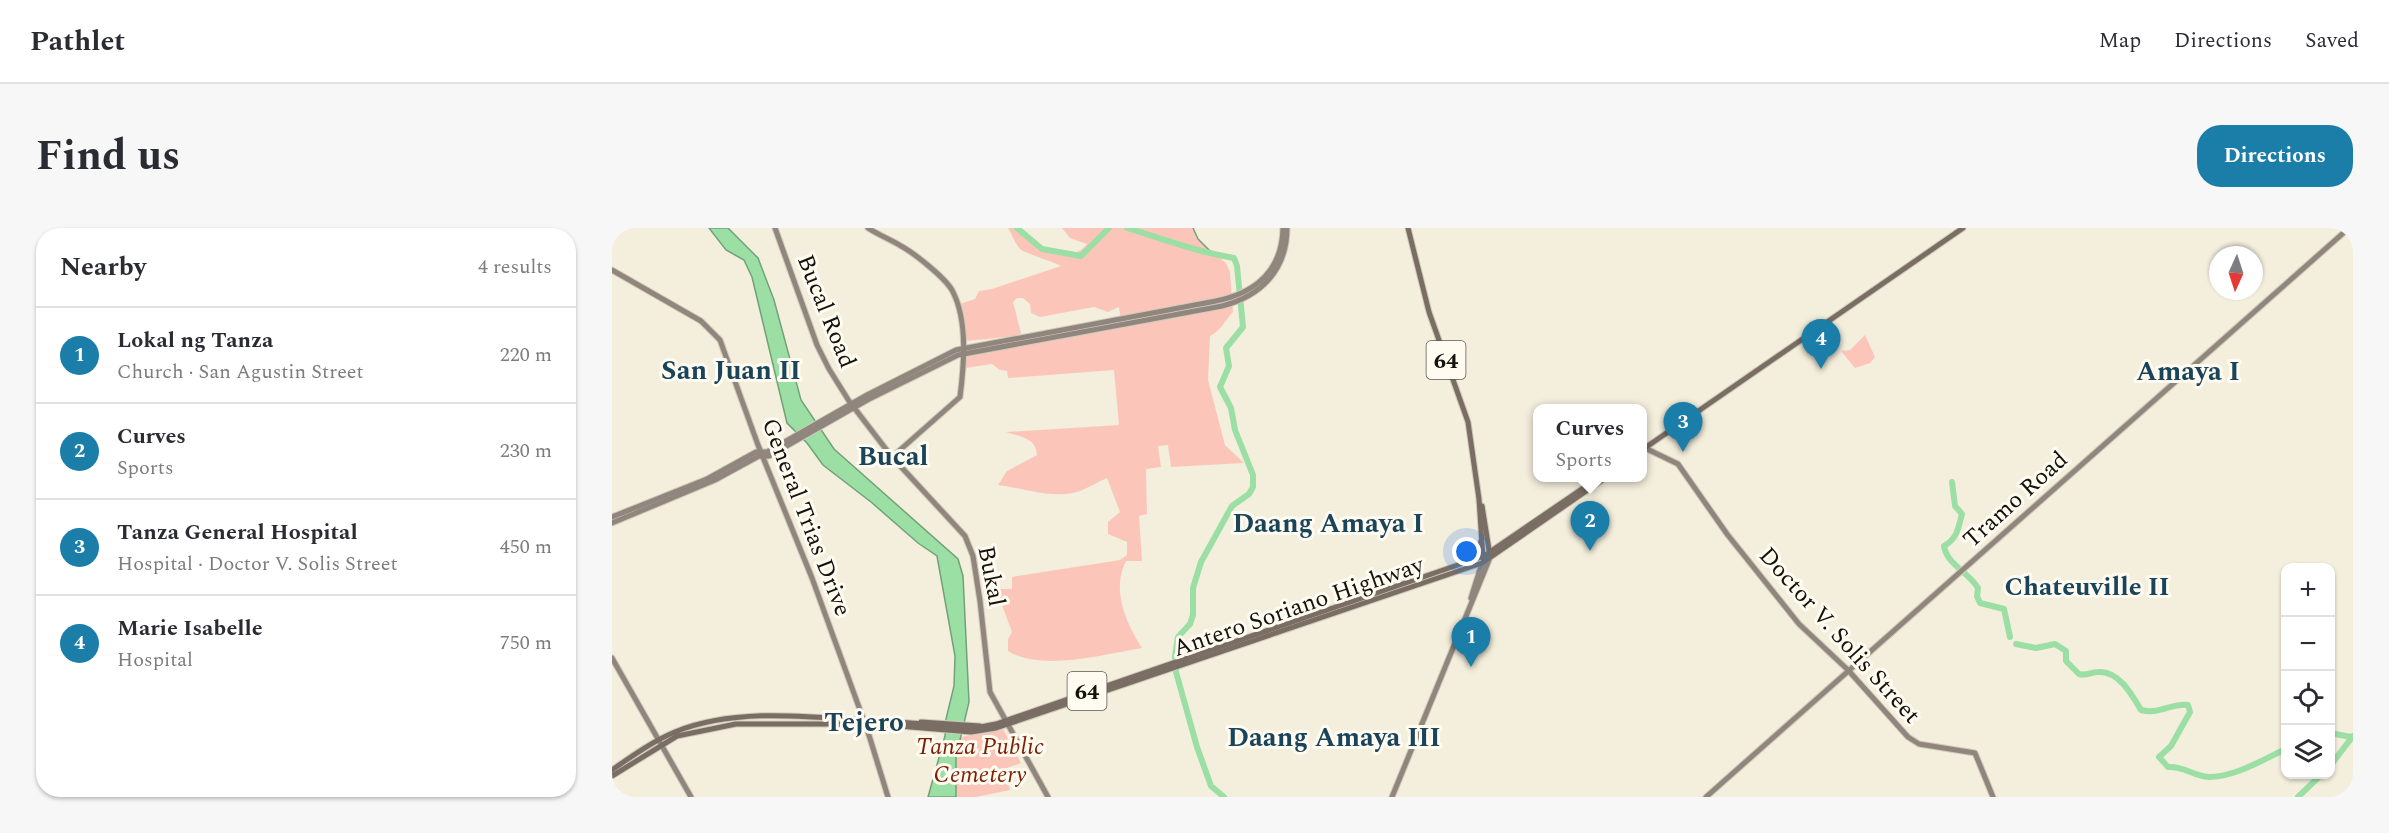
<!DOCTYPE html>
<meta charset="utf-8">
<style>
:root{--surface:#fff;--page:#f7f7f7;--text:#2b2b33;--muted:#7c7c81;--line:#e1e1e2;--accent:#1a7ea9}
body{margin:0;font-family:Spectral,serif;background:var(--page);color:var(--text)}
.controls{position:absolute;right:18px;bottom:18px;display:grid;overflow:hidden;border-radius:12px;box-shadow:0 2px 4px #0004}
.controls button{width:54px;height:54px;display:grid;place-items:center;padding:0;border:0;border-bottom:2px solid var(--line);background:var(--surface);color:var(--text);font:30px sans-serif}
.compass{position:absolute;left:1597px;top:18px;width:54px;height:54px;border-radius:50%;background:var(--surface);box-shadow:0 2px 4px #0004;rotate:183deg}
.you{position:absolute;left:855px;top:324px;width:21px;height:21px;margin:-15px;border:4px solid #fff;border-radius:50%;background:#1a73e8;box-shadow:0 0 0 9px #1a73e833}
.badge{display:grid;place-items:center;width:39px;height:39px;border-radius:50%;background:var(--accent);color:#fff;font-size:20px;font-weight:700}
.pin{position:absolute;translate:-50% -50px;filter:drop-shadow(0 2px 3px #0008)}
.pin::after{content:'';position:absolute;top:32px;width:21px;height:18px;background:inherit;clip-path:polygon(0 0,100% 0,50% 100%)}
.popup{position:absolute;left:921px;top:176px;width:114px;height:78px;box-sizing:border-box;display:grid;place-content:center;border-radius:12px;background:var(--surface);filter:drop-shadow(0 2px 4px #0005);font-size:20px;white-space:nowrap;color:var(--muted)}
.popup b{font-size:22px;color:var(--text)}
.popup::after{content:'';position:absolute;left:50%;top:100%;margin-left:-12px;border:12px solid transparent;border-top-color:var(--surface)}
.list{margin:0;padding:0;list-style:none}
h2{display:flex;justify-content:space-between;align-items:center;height:78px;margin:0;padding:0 24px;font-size:26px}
h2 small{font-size:20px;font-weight:400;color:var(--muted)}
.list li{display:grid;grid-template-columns:39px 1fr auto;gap:18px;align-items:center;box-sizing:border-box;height:96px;padding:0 24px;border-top:2px solid var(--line)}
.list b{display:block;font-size:22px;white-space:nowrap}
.list p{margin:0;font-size:20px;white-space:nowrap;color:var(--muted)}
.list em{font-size:20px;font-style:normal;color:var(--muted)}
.icon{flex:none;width:33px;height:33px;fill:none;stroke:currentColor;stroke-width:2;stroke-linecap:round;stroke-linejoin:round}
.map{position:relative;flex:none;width:1741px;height:569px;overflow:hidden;border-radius:24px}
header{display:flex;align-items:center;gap:36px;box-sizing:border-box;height:84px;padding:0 30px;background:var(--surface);border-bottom:2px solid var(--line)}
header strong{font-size:28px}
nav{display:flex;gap:33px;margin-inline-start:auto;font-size:21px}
.intro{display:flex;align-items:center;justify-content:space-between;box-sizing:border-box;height:144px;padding:0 36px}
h1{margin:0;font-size:42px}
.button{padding:15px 27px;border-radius:24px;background:var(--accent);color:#fff;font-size:21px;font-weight:700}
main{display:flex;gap:36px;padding:0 36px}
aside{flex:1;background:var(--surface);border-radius:24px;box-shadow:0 2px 4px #0004}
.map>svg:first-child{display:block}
.green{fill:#fbc6b9}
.water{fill:#9bdfa5;stroke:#72a277;stroke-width:1.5}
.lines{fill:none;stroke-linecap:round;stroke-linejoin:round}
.stream{stroke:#72a277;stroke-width:1.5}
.river{stroke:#9bdfa5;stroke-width:6}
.secondary-casing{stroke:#d0cbbb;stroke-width:7}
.primary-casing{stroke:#d0cbbb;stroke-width:7}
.secondary{stroke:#90867e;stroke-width:5}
.primary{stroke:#7a6e64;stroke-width:5}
.labels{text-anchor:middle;stroke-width:6;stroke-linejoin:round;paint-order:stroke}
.shield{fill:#fffbf1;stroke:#5a5851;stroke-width:1.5}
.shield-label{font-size:22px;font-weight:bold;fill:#14120c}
.street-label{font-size:24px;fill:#14120c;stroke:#fffbf1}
.park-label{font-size:24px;font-style:italic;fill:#7e1f04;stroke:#fffbf1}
.neighbourhood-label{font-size:26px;font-weight:bold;fill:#19445a;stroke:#fffbf1}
.quarter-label{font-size:27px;font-weight:bold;fill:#19445a;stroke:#fffbf1}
</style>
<header>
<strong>Pathlet</strong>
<nav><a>Map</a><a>Directions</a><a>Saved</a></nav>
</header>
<div class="intro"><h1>Find us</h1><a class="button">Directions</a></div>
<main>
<aside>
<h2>Nearby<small>4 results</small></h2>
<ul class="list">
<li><span class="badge">1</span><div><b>Lokal ng Tanza</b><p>Church · San Agustin Street</p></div><em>220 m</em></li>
<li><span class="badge">2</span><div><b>Curves</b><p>Sports</p></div><em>230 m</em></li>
<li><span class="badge">3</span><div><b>Tanza General Hospital</b><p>Hospital · Doctor V. Solis Street</p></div><em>450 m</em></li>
<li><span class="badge">4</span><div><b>Marie Isabelle</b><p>Hospital</p></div><em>750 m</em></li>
</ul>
</aside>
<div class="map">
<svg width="1741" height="569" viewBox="0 0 1741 569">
<rect width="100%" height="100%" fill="#f4eedc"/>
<g class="green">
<path d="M396,0H406C419,19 458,39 475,16L458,10L450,0H581L586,11L614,35L618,44L621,84C613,92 609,103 598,108L596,152L613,217L632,235L559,239L556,217L546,218L549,239L534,241L535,286L527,288L530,333H514C499,362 514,395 530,420C493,426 429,444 396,423V411L400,404L384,361H400V349L508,332L515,327V314L496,306V294L508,284L495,250C485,254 475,261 465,264C439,271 411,260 386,257L395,243L425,227C424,209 408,209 394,204L507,197L502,142L396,150L395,143L388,142L380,136L353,140L354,123L509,93L507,79L496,84L482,79L428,89L419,85L418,76L411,70H405L401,74L409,105L406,108L353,113L348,76L363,71L367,63L380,61L449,38C442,34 412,25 408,21C403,16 400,6 396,0Z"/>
<polygon points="1253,107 1263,129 1258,135 1243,140 1229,123 1238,122"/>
<polygon points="391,501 409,535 392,541 398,562 364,569 344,569 344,529 349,509"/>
</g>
<polygon class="water" points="97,0 116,0 146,30 162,72 189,172 222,221 346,331 351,348 357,474 344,529 344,569 316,569 333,508 334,491 342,458 343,428 325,328 306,315 259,274 211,237 195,215 175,195 140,49 132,32 114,22"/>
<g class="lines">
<polyline class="stream" points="581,0 586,11 600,25"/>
<g class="river">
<polyline points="405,0 430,21 469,28 497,0"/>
<path d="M515,0C551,11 585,24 622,30L625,38L631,99L614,120L617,138L608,159L619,180L623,202L641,247V259L637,266L620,278L589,334L581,360V387L578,396L566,409L563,428L564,444L585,519L599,558L612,569"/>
<path d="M1340,254L1343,278L1350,286C1346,300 1346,310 1332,318C1335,337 1357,344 1366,360L1365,368L1368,375L1392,381L1398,409"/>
<path d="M1404,416L1424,420L1443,416L1454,423V433L1467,446C1475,448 1479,444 1487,444C1507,443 1520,467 1529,482C1547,487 1562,474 1576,477L1578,484L1559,518L1547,529L1556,539C1573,538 1580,548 1597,549C1623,549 1650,532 1674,521"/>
<polyline points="1718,505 1739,509"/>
<polyline points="1718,538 1741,508"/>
<polyline points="1686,569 1710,546"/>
</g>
<defs>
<g id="secondary">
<polyline points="163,0 205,117 217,141 237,173 280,229 353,308 361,328 368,373 378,464 436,569"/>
<path d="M256,0C266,7 278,11 289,18C302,25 335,51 341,64C356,94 352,137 348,169L280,229"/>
<polyline points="0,42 89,93 108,112 146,217 200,350 256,504 276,569"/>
<polyline points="1033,220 1066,236 1115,306 1187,396 1236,442 1296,509 1307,516 1363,525 1381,569"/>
<path d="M0,289L95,251L144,224H155L255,167L344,122L604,73C644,65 670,42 671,0"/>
<path d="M0,295L103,252L147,228H157L257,171L346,127L610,78C649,68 675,42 675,0"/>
<polyline points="859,370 870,335"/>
<polyline points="0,430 79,569"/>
<polyline points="780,569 877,332"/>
<polyline points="1094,569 1737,0"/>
</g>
<g id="primary">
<polyline points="796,0 817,84 856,194 867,271 871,330"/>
<polyline points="1030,222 1351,0"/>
<polyline points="870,278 878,328"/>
<polyline points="857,331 865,323 870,311"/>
<polyline points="286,494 363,500 384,496 872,328 986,250"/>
<polyline points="309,494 368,498"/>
<path d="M0,542C20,528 41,513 63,504C124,479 201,489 265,493"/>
<polyline points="0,548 65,508 124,496 263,496 359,504 384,500 870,335 993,250"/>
</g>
</defs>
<use href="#secondary" class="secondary-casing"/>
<use href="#primary" class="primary-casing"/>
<use href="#secondary" class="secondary"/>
<use href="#primary" class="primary"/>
</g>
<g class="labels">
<g class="shield">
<rect x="814.5" y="113" width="39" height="38" rx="4.5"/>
<rect x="455.5" y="444" width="39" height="38" rx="4.5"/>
</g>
<g class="shield-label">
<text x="834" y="140">64</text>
<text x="475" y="471">64</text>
</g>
<g class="street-label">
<text transform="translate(215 83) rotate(68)" y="8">Bucal Road</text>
<text transform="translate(1403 271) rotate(-42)" y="8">Tramo Road</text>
<text transform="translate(195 289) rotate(69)" y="8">General Trias Drive</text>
<text transform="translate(380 348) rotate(79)" y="8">Bukal</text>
<text transform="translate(686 378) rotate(-19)" y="8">Antero Soriano Highway</text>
<text transform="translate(1228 407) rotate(48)" y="8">Doctor V. Solis Street</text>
</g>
<g class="park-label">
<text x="368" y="526">Tanza Public<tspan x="368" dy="28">Cemetery</tspan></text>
</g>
<g class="neighbourhood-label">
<text x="1475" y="367">Chateuville II</text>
</g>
<g class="quarter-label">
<text x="119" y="151">San Juan II</text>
<text x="1576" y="152">Amaya I</text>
<text x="281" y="237">Bucal</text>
<text x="716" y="304">Daang Amaya I</text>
<text x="252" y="503">Tejero</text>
<text x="722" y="518">Daang Amaya III</text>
</g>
</g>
</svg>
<div class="controls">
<button>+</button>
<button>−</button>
<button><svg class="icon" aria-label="locate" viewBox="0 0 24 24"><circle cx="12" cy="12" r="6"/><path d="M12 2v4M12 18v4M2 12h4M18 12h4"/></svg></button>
<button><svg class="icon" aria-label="layers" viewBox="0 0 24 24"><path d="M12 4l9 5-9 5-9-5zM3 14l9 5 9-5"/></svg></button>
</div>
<svg class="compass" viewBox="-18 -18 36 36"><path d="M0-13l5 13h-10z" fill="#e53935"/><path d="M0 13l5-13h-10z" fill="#7c7c81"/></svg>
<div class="you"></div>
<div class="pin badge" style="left:859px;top:439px">1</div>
<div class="pin badge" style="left:978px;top:323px">2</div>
<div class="popup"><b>Curves</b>Sports</div>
<div class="pin badge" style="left:1071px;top:224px">3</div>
<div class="pin badge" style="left:1209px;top:141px">4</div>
</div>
</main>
